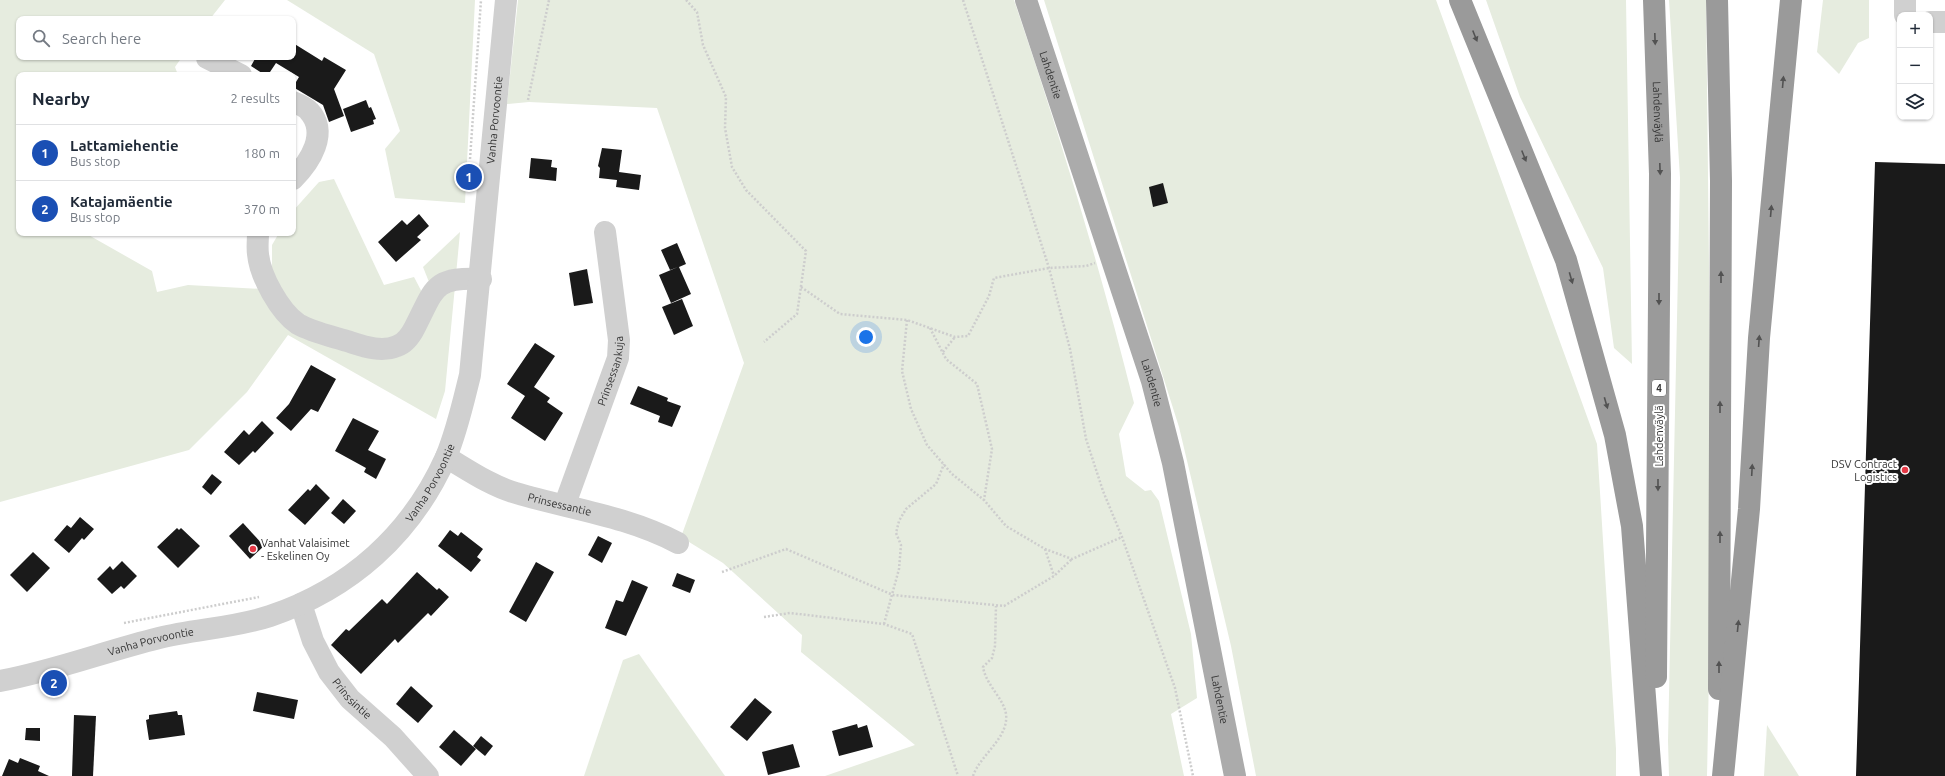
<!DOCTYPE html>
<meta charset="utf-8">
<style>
:root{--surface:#fff;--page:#f6f6f7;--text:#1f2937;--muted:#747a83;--line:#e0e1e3;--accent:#d93025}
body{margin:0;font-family:Ubuntu,sans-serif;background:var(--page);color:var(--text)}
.controls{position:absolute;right:12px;top:12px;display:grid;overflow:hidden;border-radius:8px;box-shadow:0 1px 3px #0004}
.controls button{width:36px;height:36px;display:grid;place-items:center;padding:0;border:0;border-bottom:1px solid var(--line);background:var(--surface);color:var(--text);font:20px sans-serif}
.you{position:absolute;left:866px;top:337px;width:14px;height:14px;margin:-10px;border:3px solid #fff;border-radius:50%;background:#1a73e8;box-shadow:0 0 0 6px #1a73e833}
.badge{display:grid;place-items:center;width:26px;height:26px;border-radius:50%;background:var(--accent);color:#fff;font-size:13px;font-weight:700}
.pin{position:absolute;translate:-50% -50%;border:2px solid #fff;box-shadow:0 1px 4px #0006}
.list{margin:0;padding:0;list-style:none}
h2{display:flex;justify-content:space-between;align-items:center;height:52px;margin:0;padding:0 16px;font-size:17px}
h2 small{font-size:13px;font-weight:400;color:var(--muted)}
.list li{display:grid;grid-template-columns:26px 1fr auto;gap:12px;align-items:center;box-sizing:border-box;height:56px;padding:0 16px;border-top:1px solid var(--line)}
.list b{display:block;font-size:15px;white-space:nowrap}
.list p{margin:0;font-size:13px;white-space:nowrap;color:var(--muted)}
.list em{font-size:13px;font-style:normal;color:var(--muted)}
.icon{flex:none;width:22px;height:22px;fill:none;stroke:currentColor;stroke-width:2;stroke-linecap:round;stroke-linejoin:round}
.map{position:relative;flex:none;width:1945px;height:776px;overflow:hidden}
.search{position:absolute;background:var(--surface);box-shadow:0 1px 3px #0004;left:16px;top:16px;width:280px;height:44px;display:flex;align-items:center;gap:10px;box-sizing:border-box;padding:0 14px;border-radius:8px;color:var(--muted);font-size:15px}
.panel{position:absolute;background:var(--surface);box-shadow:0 1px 3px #0004;left:16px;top:72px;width:280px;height:164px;border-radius:8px}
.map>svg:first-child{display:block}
.green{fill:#e6ecdf}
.building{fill:#1a1a1a}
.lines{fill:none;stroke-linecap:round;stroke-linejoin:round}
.path{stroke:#cdcdcd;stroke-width:2.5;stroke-dasharray:2 2;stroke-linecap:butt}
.minor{stroke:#d0d0d0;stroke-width:22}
.major{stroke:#ababab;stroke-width:22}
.highway{stroke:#9a9a9a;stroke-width:22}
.oneway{fill:#525252}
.poi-dot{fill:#e63946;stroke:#fff;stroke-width:1.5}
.labels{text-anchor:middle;stroke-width:4;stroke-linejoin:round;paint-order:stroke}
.shield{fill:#fff;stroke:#707070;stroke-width:1}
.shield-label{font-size:10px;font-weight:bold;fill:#333}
.street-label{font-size:11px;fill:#333;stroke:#fff}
.poi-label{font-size:11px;fill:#333;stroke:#fff;text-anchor:end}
</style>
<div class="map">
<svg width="1945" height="776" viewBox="0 0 1945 776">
<rect width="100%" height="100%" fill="#fff"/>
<g class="green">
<polygon points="0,0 225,0 210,19 19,19 19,57 182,57 175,67 178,75 19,75 19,233 85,233 152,271 157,292 188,285 263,289 294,327 406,351 441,288 455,286 445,391 436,419 288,335 247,392 189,450 0,502"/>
<polygon points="287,0 475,0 465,203 395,198 385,149 400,131 374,54"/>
<path d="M518,0H1014C1059,132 1100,267 1134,403L1119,434L1126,476L1145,491L1151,490L1159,501L1191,634L1197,698L1171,714L1184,776H825L915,745L801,652L802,635L723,563L681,537L744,363L657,108L529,102L507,104Z"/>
<polygon points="1044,0 1436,0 1597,444 1616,749 1616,776 1256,776 1231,646 1179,427"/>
<polygon points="1486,0 1626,0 1632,364 1614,348 1603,268 1520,97"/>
<path d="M1669,0H1706V2C1709,260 1713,518 1707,776H1669L1668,741L1680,178Z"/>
<polygon points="1823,0 1869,0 1869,38 1858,43 1839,74 1817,52"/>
<polygon points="334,179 384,285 414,277 425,298 409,330 378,346 300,322 272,284 272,245 279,233 293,233 293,211 319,182"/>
<polygon points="460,232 456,275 431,287 423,267"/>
<polygon points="639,654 725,776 584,776 623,660"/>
<polygon points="1767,725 1799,776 1764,776"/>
</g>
<g class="building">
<polygon points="293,43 322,61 324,57 346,70 334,89 344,116 329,122 323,105 293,87 299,77 276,63 268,75 265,75 251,66 256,57 293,57"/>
<polygon points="366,100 369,108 371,107 376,119 373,120 374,124 351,132 343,109"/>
<polygon points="602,148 622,150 619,172 641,175 639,190 616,187 617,180 599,178 600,168 598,166"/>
<polygon points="531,158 552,160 551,167 557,168 556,181 529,178"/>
<polygon points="1875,162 1945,164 1945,776 1856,776"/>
<polygon points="1163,183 1168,203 1153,207 1149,187"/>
<polygon points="419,214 429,226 417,237 421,240 396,262 378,242 402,220 407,225"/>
<polygon points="677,243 686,264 679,267 691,294 671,303 659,275 678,267 670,270 661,250"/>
<polygon points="587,269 593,303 574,306 569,273"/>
<polygon points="682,299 693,326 674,335 662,307"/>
<polygon points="535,343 555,356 534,387 550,398 547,402 563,413 545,441 511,418 525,396 507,384"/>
<polygon points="311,365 336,379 318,412 311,409 291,431 276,418 289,404"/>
<polygon points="638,386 668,398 667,401 681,406 672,427 658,422 660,416 630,404"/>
<polygon points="353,418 379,431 368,450 386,459 376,479 364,472 366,468 335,451"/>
<polygon points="262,421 274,433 255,453 253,451 239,465 224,452 244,430 249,435"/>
<polygon points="212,474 222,482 211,495 202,487"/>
<polygon points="316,484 330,498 305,525 288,510 308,489 310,491"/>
<polygon points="343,499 356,511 344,524 331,513"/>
<polygon points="80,517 94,529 84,540 82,538 69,553 54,540 67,525 71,528"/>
<polygon points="243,523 264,546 250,559 229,536"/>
<polygon points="177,528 179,530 181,528 200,546 178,568 157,547"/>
<polygon points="450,530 458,536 461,532 483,549 477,557 481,560 471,572 438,546"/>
<polygon points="598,536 612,543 602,563 588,555"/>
<polygon points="33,552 50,568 27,592 10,575"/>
<polygon points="122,561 137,576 124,589 121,586 112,594 97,579 110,566 113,570"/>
<polygon points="536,562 554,572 526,622 509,612"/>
<polygon points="417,572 437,590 439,588 449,597 431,616 428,613 398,643 395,639 361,674 331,645 346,629 349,631 382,599 387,604"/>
<polygon points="677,573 695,580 690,593 672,586"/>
<polygon points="632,580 648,587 626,636 605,628 616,600 623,602"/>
<polygon points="411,686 433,706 418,723 396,704"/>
<polygon points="257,692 298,700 294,719 253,711"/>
<polygon points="755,698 772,712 747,741 730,727"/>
<polygon points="177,711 178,715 182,715 185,735 149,740 146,720 149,719 149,715"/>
<polygon points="74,715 96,716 93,776 72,776"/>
<polygon points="857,724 858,728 867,725 873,747 839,756 832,731"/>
<polygon points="26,728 40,728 40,741 25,740"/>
<polygon points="454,730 476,749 461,766 439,747"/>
<polygon points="481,736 493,746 485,756 473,746"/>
<polygon points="793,744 800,767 768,775 762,752"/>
<polygon points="20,758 40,766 38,771 49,776 2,776 9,759 18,763"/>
</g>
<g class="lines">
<g class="path">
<polyline points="686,0 697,12 703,45 726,97 725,128 732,167 746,190 806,251 797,314 764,342"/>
<polyline points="963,0 1049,268 1070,349 1086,439 1103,491 1122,537 1175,688 1193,776"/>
<polyline points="528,100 549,0"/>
<polyline points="470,159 481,0"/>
<polyline points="801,287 840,314 907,320 955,337 968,336 989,296 994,278 1049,268 1086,266 1095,263"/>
<polyline points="907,320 902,371 911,409 927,445 952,474 984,500"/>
<polyline points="930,328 946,359 977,384 992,449 984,500 1006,526 1045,549 1072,559 1122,537"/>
<polyline points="943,352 955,337"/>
<polyline points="1045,549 1054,576"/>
<polyline points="722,572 786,549 893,595 1004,606 1054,576 1072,559"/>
<polyline points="764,617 790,613 884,624 912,634 958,776"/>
<polyline points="124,623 259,597"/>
<polyline points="884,624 899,569 901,545 896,533 899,521 906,509 936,484 944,464"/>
<path d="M973,776C980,755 1009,738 1006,714C1004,699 986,685 983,667L992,658L995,646L996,606"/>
</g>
<g class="minor">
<polyline points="1905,0 1905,15"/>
<polyline points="1930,22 1945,22"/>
<polyline points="207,58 241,75"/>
<path d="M293,102C298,104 306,107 309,111C329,133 310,162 293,179"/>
<path d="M258,233C258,240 257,247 258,254C260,276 280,312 298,324C312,332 331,336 347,341C363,346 381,353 397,346C406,343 411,335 415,327C435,288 433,277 481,279"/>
<path id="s1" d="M446,457C468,470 491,486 516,493C570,509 627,516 678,543"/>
<path id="s2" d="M565,504L618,358L619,340L605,232"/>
<path id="s3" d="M301,604L313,641L329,672L350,699L393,737L428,776"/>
<path id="s4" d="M0,681C54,671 106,651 159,638C195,629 234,628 270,616C350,589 411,535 446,457C457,431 463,403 470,375L506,0"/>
</g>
<path class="major" id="s5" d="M1026,0L1152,381L1173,463L1235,776"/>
<g class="highway">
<polyline points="1460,0 1566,260 1615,435 1632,526 1651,776"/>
<path id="s6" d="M1654,0L1660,174L1656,677"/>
<polyline points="1717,0 1721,181 1719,689"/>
<polyline points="1723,776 1749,509 1759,338 1791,0"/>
</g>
</g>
<defs><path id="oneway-solid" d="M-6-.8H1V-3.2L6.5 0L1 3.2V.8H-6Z"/></defs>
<g class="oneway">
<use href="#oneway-solid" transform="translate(1475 36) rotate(68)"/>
<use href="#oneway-solid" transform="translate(1655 39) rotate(88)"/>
<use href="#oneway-solid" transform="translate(1783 82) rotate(-85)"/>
<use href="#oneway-solid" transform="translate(1524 156) rotate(68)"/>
<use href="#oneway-solid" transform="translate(1660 169) rotate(88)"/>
<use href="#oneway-solid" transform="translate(1771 211) rotate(-85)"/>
<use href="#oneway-solid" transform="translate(1721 277) rotate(-90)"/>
<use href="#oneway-solid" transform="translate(1571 278) rotate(74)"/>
<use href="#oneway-solid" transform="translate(1659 299) rotate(90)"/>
<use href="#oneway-solid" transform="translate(1759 341) rotate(-86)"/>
<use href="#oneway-solid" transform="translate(1606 403) rotate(74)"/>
<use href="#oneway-solid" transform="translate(1720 407) rotate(-90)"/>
<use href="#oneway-solid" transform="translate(1752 470) rotate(-87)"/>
<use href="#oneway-solid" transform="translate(1658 485) rotate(90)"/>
<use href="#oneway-solid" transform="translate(1720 537) rotate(-90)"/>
<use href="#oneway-solid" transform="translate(1738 626) rotate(-84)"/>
<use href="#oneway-solid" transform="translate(1719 667) rotate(-90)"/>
</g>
<g class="poi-dot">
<circle cx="1905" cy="470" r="4"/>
<circle cx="253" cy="549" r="4"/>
</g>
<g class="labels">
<rect class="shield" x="1652" y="380" width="14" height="16" rx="3"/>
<g class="shield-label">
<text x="1659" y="392">4</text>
</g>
<g class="street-label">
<text dy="4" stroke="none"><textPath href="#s5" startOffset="79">Lahdentie</textPath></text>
<text dy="4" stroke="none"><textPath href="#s6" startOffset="112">Lahdenväylä</textPath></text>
<text dy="4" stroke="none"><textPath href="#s4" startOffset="864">Vanha Porvoontie</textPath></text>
<text dy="4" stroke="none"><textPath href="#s2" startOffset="141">Prinsessankuja</textPath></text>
<text dy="4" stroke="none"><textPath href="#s5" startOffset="403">Lahdentie</textPath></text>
<text transform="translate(1659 436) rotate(-90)" y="4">Lahdenväylä</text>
<text dy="4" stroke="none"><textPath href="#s4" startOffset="492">Vanha Porvoontie</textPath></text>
<text dy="4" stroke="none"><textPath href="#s1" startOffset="124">Prinsessantie</textPath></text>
<text dy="4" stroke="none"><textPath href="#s4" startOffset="156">Vanha Porvoontie</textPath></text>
<text dy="4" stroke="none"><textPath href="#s3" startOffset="109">Prinssintie</textPath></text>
<text dy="4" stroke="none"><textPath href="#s5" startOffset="727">Lahdentie</textPath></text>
</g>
<g class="poi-label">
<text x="1897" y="468">DSV Contract<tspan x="1897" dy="13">Logistics</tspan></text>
<text x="261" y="547" text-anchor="start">Vanhat Valaisimet<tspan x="261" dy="13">- Eskelinen Oy</tspan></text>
</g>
</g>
</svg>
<div class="controls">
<button>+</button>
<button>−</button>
<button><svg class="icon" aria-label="layers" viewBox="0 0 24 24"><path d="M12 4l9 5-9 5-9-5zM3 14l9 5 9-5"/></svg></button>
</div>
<div class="you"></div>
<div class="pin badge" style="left:469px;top:177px;background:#1a4fb4">1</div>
<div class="pin badge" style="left:54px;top:683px;background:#1a4fb4">2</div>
<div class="search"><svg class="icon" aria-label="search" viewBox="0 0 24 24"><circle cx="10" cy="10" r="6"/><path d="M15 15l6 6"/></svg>Search here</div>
<section class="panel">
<h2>Nearby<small>2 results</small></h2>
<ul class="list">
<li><span class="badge" style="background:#1a4fb4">1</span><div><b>Lattamiehentie</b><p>Bus stop</p></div><em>180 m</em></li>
<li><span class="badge" style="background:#1a4fb4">2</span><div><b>Katajamäentie</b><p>Bus stop</p></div><em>370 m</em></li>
</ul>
</section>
</div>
